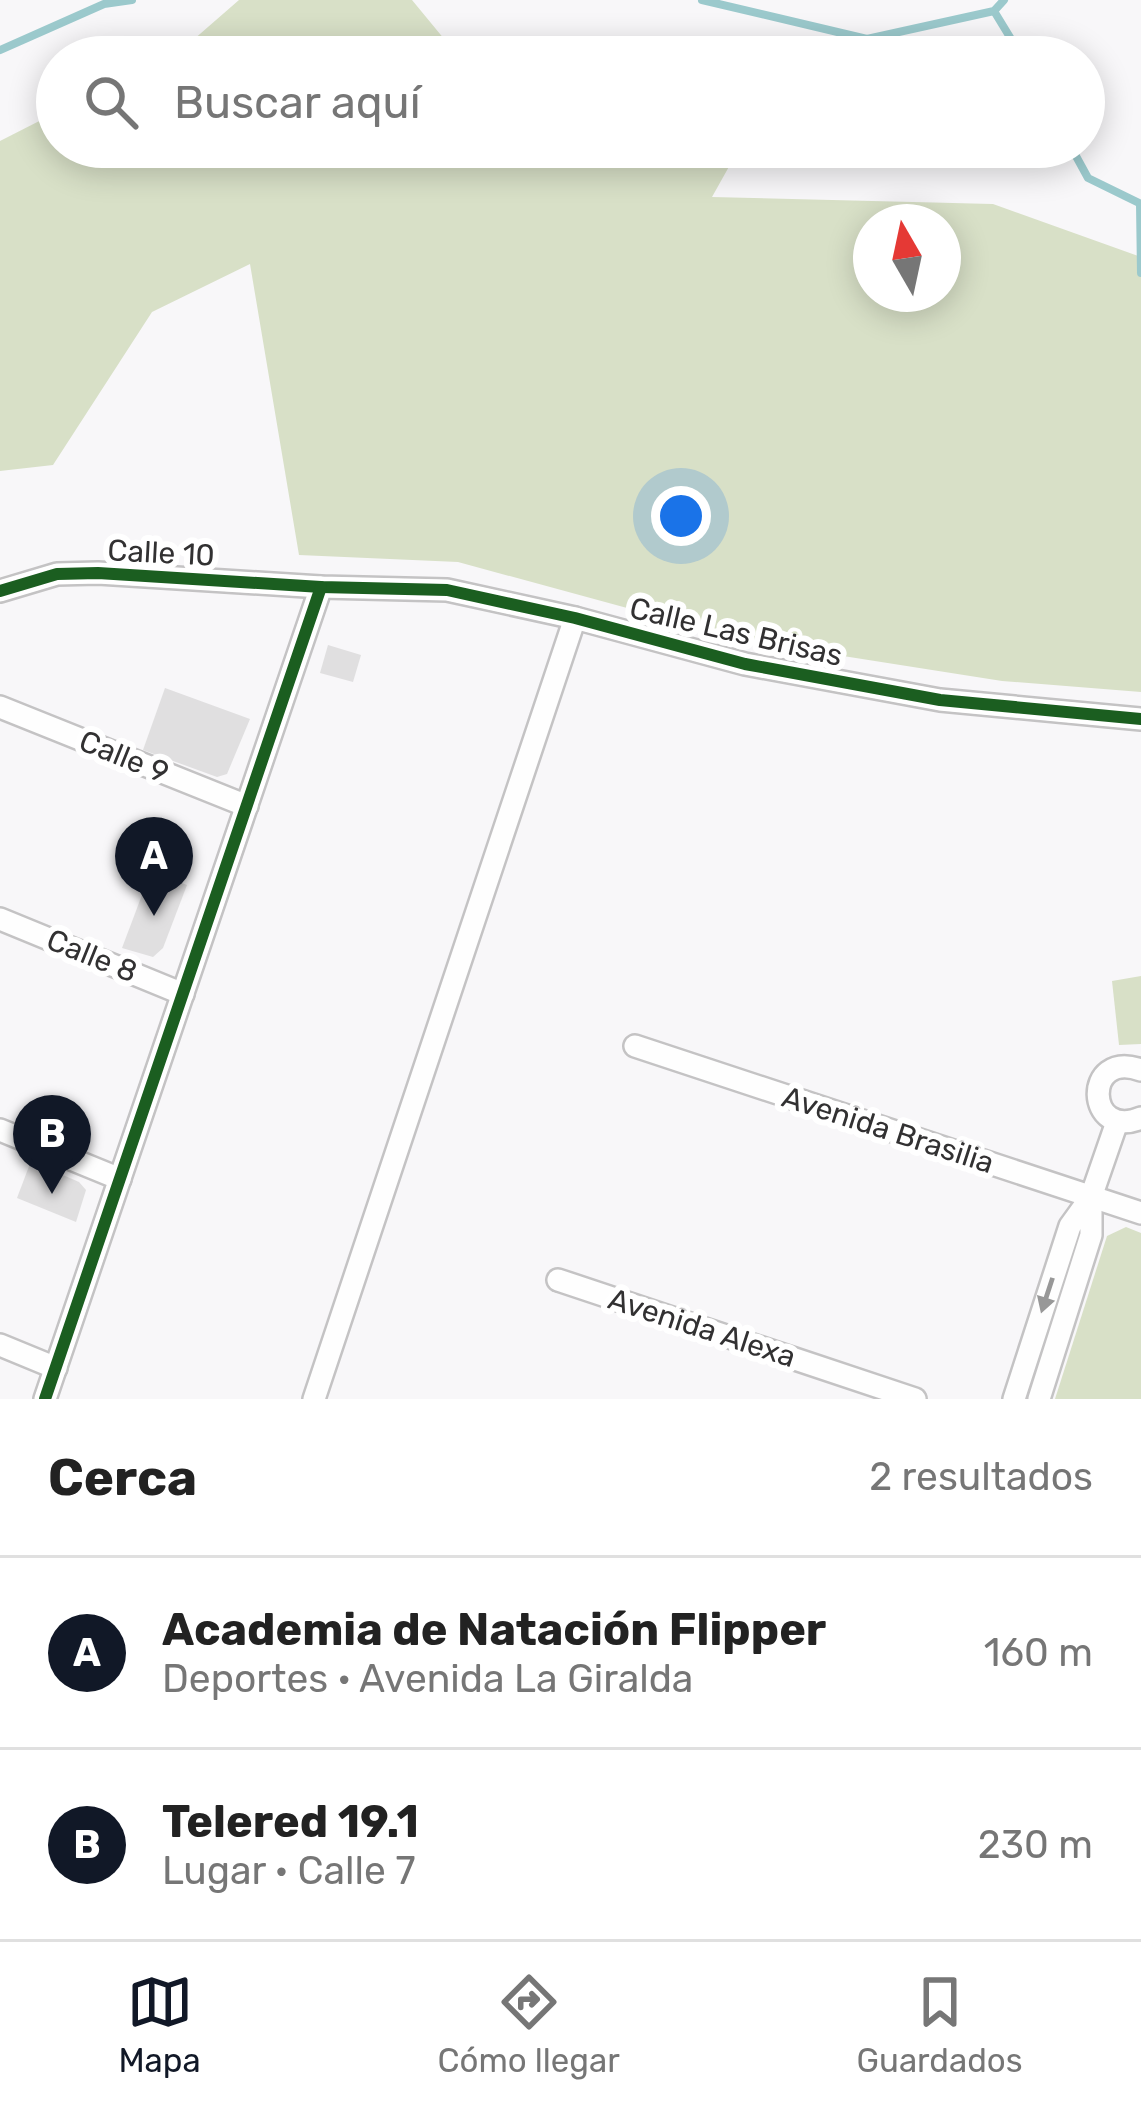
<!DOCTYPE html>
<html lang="es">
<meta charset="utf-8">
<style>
:root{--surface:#fff;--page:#f2f2f2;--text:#222;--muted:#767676;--line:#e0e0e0;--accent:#111827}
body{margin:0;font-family:Rubik,sans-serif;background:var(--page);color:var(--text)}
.compass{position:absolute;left:853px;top:204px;width:108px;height:108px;border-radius:50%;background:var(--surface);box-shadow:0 6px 30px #0003;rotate:351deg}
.you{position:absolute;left:681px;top:516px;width:42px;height:42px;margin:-30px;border:9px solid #fff;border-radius:50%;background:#1a73e8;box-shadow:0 0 0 18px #1a73e833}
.badge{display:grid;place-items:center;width:78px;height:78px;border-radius:50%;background:var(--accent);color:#fff;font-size:39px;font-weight:700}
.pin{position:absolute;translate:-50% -99px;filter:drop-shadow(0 3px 6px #0008)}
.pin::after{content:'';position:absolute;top:63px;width:42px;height:36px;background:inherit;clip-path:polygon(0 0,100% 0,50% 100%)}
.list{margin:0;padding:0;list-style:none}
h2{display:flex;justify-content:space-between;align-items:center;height:156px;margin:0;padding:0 48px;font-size:51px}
h2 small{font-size:39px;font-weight:400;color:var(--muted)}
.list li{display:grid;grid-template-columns:78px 1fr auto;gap:36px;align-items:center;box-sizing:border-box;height:192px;padding:0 48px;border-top:3px solid var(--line)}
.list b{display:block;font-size:45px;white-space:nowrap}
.list p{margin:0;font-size:39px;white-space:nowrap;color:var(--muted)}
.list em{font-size:39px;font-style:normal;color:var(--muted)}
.icon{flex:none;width:66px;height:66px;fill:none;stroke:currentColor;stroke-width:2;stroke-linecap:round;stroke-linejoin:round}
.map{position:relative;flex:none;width:1141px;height:1399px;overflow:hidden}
.search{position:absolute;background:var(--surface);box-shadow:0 6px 30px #0003;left:36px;right:36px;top:36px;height:132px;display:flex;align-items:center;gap:30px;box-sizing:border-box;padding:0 42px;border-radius:66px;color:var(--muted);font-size:45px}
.sheet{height:540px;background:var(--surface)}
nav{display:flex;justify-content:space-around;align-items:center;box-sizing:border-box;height:168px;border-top:3px solid var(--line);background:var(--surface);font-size:33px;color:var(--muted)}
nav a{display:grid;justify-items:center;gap:6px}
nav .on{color:var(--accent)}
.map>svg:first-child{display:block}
.green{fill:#d8e0c7;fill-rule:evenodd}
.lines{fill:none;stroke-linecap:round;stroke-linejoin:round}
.stream{stroke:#9bc9cc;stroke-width:8}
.building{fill:#e0dfe0}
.street-casing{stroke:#c4c3c4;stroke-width:26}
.street{stroke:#fefefe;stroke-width:21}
.cycleway-casing{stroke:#fff;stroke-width:20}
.cycleway{stroke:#1b5e20;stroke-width:12}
.oneway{fill:#989898}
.labels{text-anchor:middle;stroke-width:12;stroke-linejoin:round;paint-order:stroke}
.street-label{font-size:30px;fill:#323132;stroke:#fff}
</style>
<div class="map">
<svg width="1141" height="1399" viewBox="0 0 1141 1399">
<rect width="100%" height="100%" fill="#f8f7f9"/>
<g class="green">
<polygon points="239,0 412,0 459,57 166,57 185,47"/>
<path d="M57,112V147H740L712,197L993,204L1141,257V692L1002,681L748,641L458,562L299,555L250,264L152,312L53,465L0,471V141ZM943,222V294H871V222Z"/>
<polygon points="1141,976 1141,1044 1119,1045 1112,981"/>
<polygon points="1126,1227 1141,1233 1141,1399 1055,1399 1107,1236"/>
</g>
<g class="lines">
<g class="stream">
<polyline points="702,0 867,39 994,11 1004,0"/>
<polyline points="994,11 1022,57"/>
<polyline points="0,50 104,4 132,0"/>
<polyline points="1071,147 1088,178 1141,204"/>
<polyline points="1140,204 1141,273"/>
</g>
</g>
<g class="building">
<polygon points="328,645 361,655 353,682 320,673"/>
<polygon points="165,688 250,719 227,774 217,777 143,750"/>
<polygon points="151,871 187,885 163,948 153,957 122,948"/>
<polygon points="31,1161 79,1182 86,1190 76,1222 17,1198"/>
</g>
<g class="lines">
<defs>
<g id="street">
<polyline points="0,591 57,574 98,573 321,587 447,590 575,618 745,664 940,700 1141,719"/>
<polyline points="0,707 247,806"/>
<polyline points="0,919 183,994"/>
<polyline points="635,1046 1141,1213"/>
<path d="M1141,1070C1082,1049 1086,1141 1141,1118"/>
<polyline points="0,1130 120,1179"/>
<polyline points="558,1280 915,1399"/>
<polyline points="0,1345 56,1368"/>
<polyline points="45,1399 321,587"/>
<polyline points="314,1399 575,618"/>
<polyline points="1014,1399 1070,1226 1091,1197 1117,1122"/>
<polyline points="1039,1399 1091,1235 1091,1197"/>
</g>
</defs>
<use href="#street" class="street-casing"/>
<use href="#street" class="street"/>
<defs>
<g id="cycleway">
<polyline points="0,591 57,574 98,573 321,587 447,590 575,618 745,664 940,700 1141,719"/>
<polyline points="45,1399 321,587"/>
</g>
</defs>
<use href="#cycleway" class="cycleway-casing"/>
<use href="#cycleway" class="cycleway"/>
</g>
<defs><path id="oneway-solid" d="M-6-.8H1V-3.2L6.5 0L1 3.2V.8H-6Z" transform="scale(3)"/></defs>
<use class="oneway" href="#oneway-solid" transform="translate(1047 1295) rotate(108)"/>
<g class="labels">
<g class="street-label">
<text transform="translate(161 553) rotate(3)" y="10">Calle 10</text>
<text transform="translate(736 632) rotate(13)" y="10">Calle Las Brisas</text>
<text transform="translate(124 757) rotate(22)" y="10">Calle 9</text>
<text transform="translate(92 956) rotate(22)" y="10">Calle 8</text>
<text transform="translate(888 1130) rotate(18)" y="10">Avenida Brasilia</text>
<text transform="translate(702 1328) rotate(18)" y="10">Avenida Alexa</text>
</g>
</g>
</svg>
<svg class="compass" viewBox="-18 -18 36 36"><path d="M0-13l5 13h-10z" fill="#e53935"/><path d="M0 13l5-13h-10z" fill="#767676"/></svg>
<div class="you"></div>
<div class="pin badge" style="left:154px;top:916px">A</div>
<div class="pin badge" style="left:52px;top:1194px">B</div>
<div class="search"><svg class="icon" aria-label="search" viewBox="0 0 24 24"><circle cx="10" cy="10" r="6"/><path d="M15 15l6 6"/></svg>Buscar aquí</div>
</div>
<section class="sheet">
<h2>Cerca<small>2 resultados</small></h2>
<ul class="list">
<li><span class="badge">A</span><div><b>Academia de Natación Flipper</b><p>Deportes · Avenida La Giralda</p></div><em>160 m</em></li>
<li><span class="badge">B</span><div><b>Telered 19.1</b><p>Lugar · Calle 7</p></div><em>230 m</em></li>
</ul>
</section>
<nav>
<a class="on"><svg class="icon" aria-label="map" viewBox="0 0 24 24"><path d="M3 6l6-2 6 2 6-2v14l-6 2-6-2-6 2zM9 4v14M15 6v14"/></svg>Mapa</a>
<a><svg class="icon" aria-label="directions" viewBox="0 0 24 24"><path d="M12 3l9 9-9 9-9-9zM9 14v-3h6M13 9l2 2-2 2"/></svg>Cómo llegar</a>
<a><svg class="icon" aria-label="saved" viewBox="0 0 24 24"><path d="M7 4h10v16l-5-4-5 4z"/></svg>Guardados</a>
</nav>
